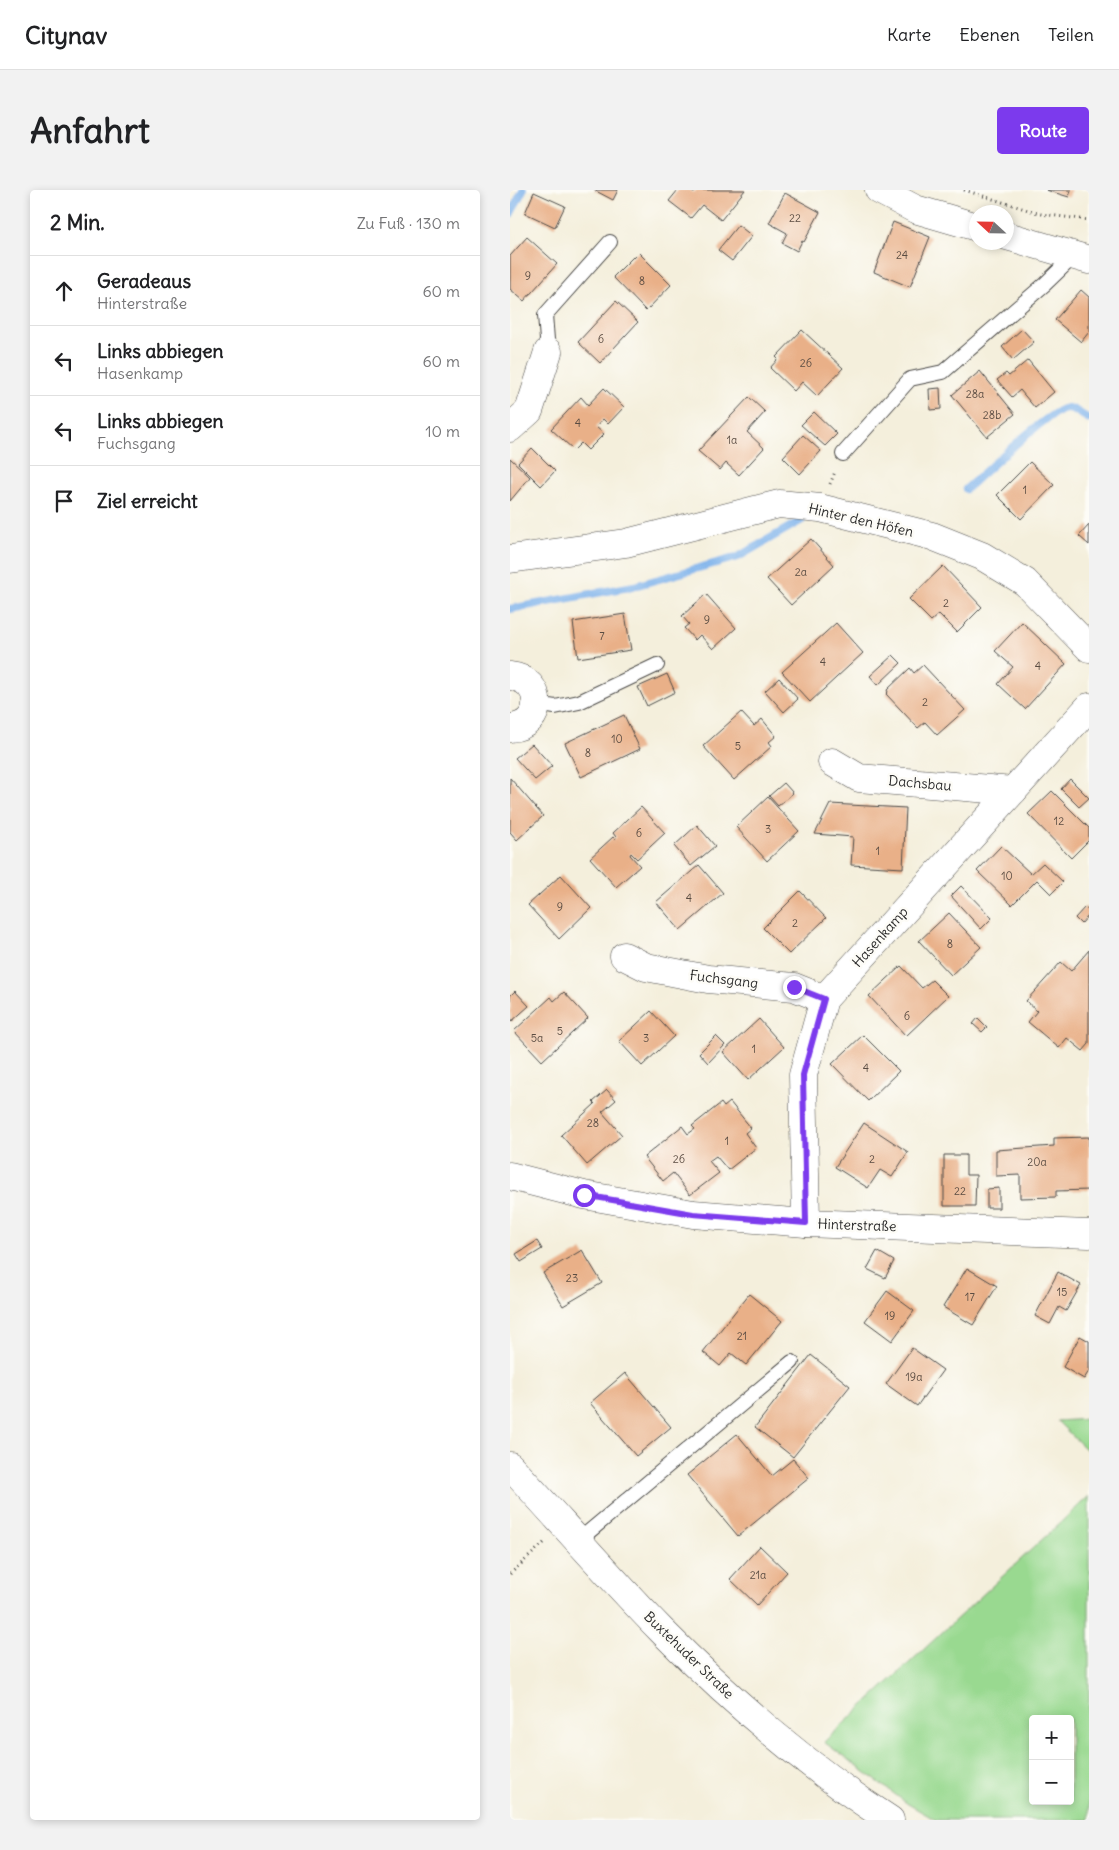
<!DOCTYPE html>
<html lang="de">
<meta charset="utf-8">
<style>
:root{--surface:#fff;--page:#f2f2f2;--text:#202124;--muted:#757577;--line:#e0e0e0;--accent:#7c3aed}
body{margin:0;font-family:Delius,sans-serif;background:var(--page);color:var(--text)}
.controls{position:absolute;right:15px;bottom:15px;display:grid;overflow:hidden;border-radius:5px;box-shadow:0 2px 8px #0003}
.controls button{width:45px;height:45px;display:grid;place-items:center;padding:0;border:0;border-bottom:1px solid var(--line);background:var(--surface);color:var(--text);font:25px sans-serif}
.compass{position:absolute;left:459px;top:15px;width:45px;height:45px;border-radius:50%;background:var(--surface);box-shadow:0 2px 8px #0003;rotate:292deg}
.stop{position:absolute;width:15px;height:15px;margin:-11px;border:4px solid #7c3aed;border-radius:50%;background:#fff}
.stop.end{background:#7c3aed;border-color:#fff;box-shadow:0 1px 5px #0008}
.list{margin:0;padding:0;list-style:none}
h2{display:flex;justify-content:space-between;align-items:center;height:65px;margin:0;padding:0 20px;font-size:21px}
h2 small{font-size:16px;font-weight:400;color:var(--muted)}
.list li{display:grid;grid-template-columns:32px 1fr auto;gap:15px;align-items:center;box-sizing:border-box;height:70px;padding:0 20px;border-top:1px solid var(--line)}
.list b{display:block;font-size:19px;white-space:nowrap}
.list p{margin:0;font-size:16px;white-space:nowrap;color:var(--muted)}
.list em{font-size:16px;font-style:normal;color:var(--muted)}
.icon{flex:none;width:28px;height:28px;fill:none;stroke:currentColor;stroke-width:2;stroke-linecap:round;stroke-linejoin:round}
.map{position:relative;flex:none;width:579px;height:1630px;overflow:hidden;border-radius:5px}
header{display:flex;align-items:center;gap:30px;box-sizing:border-box;height:70px;padding:0 25px;background:var(--surface);border-bottom:1px solid var(--line)}
header strong{font-size:24px}
nav{display:flex;gap:28px;margin-inline-start:auto;font-size:18px}
.intro{display:flex;align-items:center;justify-content:space-between;box-sizing:border-box;height:120px;padding:0 30px}
h1{margin:0;font-size:35px}
.button{padding:12px 22px;border-radius:5px;background:var(--accent);color:#fff;font-size:18px;font-weight:700}
main{display:flex;gap:30px;padding:0 30px}
aside{flex:1;background:var(--surface);border-radius:5px;box-shadow:0 2px 8px #0003}
.map>svg:first-child{display:block}
.green{fill:#99d990;stroke:#62825e;fill-rule:evenodd}
.lines{fill:none;stroke-linecap:round;stroke-linejoin:round}
.stream{stroke:#7eb2eb;stroke-width:8}
.building{fill:#e9b088}
.service-casing{stroke:#494846;stroke-width:16}
.minor-casing{stroke:#494846;stroke-width:29}
.tertiary-casing{stroke:#494846;stroke-width:29}
.path{stroke:#494846;stroke-width:3;stroke-dasharray:1 4;stroke-linecap:butt}
.service{stroke:#fff;stroke-width:14}
.minor{stroke:#fff;stroke-width:28}
.tertiary{stroke:#fff;stroke-width:28}
.route{stroke:#7c3aed;stroke-width:6}
.labels{text-anchor:middle;stroke-width:5;stroke-linejoin:round;paint-order:stroke}
.number-label{font-size:11px;fill:#5a4c42}
.street-label{font-size:14px;fill:#2b2b2b;stroke:#fdfcf7}
</style>
<header>
<strong>Citynav</strong>
<nav><a>Karte</a><a>Ebenen</a><a>Teilen</a></nav>
</header>
<div class="intro"><h1>Anfahrt</h1><a class="button">Route</a></div>
<main>
<aside>
<h2>2 Min.<small>Zu Fuß · 130 m</small></h2>
<ul class="list">
<li><svg class="icon" aria-label="ahead" viewBox="0 0 24 24"><path d="M12 20V5M6 11l6-6 6 6"/></svg><div><b>Geradeaus</b><p>Hinterstraße</p></div><em>60 m</em></li>
<li><svg class="icon" aria-label="left" viewBox="0 0 24 24"><path d="M17 20v-9H6M10 6l-5 5 5 5"/></svg><div><b>Links abbiegen</b><p>Hasenkamp</p></div><em>60 m</em></li>
<li><svg class="icon" aria-label="left" viewBox="0 0 24 24"><path d="M17 20v-9H6M10 6l-5 5 5 5"/></svg><div><b>Links abbiegen</b><p>Fuchsgang</p></div><em>10 m</em></li>
<li><svg class="icon" aria-label="arrive" viewBox="0 0 24 24"><path d="M6 21V4h12l-3 4 3 4H6"/></svg><div><b>Ziel erreicht</b></div></li>
</ul>
</aside>
<div class="map">
<svg width="579" height="1630" viewBox="0 0 579 1630">
<rect width="100%" height="100%" fill="#fdfcf7"/>
<filter id="ink" filterUnits="userSpaceOnUse"><feTurbulence type="fractalNoise" baseFrequency=".02" numOctaves="2"/><feDisplacementMap in="SourceGraphic" scale="10" xChannelSelector="R" yChannelSelector="G"/><feConvolveMatrix kernelMatrix="1 2 1 2 8 2 1 2 1" color-interpolation-filters="sRGB"/></filter>
<filter id="wash" filterUnits="userSpaceOnUse"><feTurbulence type="fractalNoise" baseFrequency=".0096" numOctaves="4" result="noise"/><feDisplacementMap in="SourceGraphic" scale="20" xChannelSelector="R" yChannelSelector="G"/><feGaussianBlur stdDeviation="1.12" result="paint"/><feColorMatrix in="noise" values="0 0 0 0 0 0 0 0 0 0 0 0 0 0 0 0 0 1.4 0 .05"/><feComposite in="paint" operator="in"/></filter>
<g filter="url(#wash)">
<rect width="100%" height="100%" fill="#f4efdc"/>
<g class="green">
<polygon points="579,1229 579,1262 547,1231"/>
<path d="M579,1306V1630H426L398,1614L314,1552ZM523,1529H560V1611H523Z"/>
</g>
<g class="lines">
<g class="stream">
<polyline points="0,25 13,0"/>
<path d="M456,299C471,286 543,216 558,218C565,219 573,226 579,229"/>
<polyline points="0,419 124,396 228,367 292,330"/>
</g>
</g>
<g id="blocks">
<g class="building">
<polygon points="84,0 108,0 103,10"/>
<polygon points="168,0 180,0 184,3 186,0 235,0 211,30 192,15 181,28 159,11"/>
<polygon points="536,0 561,0 559,7"/>
<polygon points="24,2 55,16 45,37 15,23"/>
<polygon points="275,3 310,22 294,52 292,51 287,61 272,53 277,43 259,33"/>
<polygon points="383,32 420,47 400,97 364,82"/>
<polygon points="228,35 242,46 222,71 208,60"/>
<polygon points="17,47 47,74 14,111 0,99 0,66"/>
<polygon points="128,62 161,95 136,121 103,87"/>
<polygon points="571,100 579,107 579,142 571,152 545,130"/>
<polygon points="106,111 128,132 90,173 68,152"/>
<polygon points="512,139 524,152 503,170 492,157"/>
<polygon points="292,140 333,178 307,206 292,192 284,201 260,178 268,169 266,167"/>
<polygon points="518,170 544,202 525,218 510,200 502,207 487,190 496,183 499,186"/>
<polygon points="470,181 505,224 477,247 442,205"/>
<polygon points="94,198 114,217 98,234 93,229 86,237 94,244 78,260 71,253 64,260 41,239 71,207 78,215"/>
<polygon points="430,198 431,219 420,220 419,199"/>
<polygon points="239,207 255,222 237,242 254,258 229,285 216,273 210,280 188,261"/>
<polygon points="304,222 327,244 315,256 291,235"/>
<polygon points="293,245 311,261 290,284 273,267"/>
<polygon points="22,258 45,281 31,296 8,273"/>
<polygon points="0,268 20,287 0,311"/>
<polygon points="520,272 544,295 511,329 487,305"/>
<polygon points="579,335 579,355 569,346"/>
<polygon points="301,349 324,375 281,415 257,389"/>
<polygon points="433,376 472,417 447,442 429,424 421,431 399,409"/>
<polygon points="196,404 226,438 203,459 190,445 185,450 174,438 179,434 172,426"/>
<polygon points="115,424 121,460 68,468 63,432"/>
<polygon points="512,432 556,474 515,519 488,494 503,477 485,461"/>
<polygon points="326,433 353,463 300,512 272,482"/>
<polygon points="383,465 391,473 368,495 360,486"/>
<polygon points="413,475 455,520 427,545 415,532 408,538 376,504 378,502 377,500 400,478 404,483"/>
<polygon points="157,484 165,502 137,516 128,497"/>
<polygon points="269,488 288,509 274,522 255,501"/>
<polygon points="231,522 244,536 252,529 266,546 259,552 262,556 224,590 193,556"/>
<polygon points="114,525 130,559 71,587 55,553"/>
<polygon points="22,554 42,576 25,590 5,568"/>
<polygon points="0,588 33,626 7,650 0,642"/>
<polygon points="560,589 579,608 569,617 551,599"/>
<polygon points="274,593 283,603 268,616 259,606"/>
<polygon points="542,601 579,638 579,650 561,668 518,624"/>
<polygon points="258,607 289,641 257,671 226,637"/>
<polygon points="320,614 396,618 393,678 341,675 343,647 305,644"/>
<polygon points="131,617 155,643 127,669 121,663 120,665 130,676 106,697 80,668 103,647 105,649 106,647 103,643"/>
<polygon points="187,635 205,656 181,676 164,656"/>
<polygon points="491,656 521,684 533,673 553,692 541,704 527,690 502,715 467,681"/>
<polygon points="189,675 213,703 170,740 146,712"/>
<polygon points="51,685 81,718 49,749 18,715"/>
<polygon points="451,696 482,728 471,739 441,706"/>
<polygon points="290,701 316,728 279,764 253,738"/>
<polygon points="575,717 579,720 579,725 571,734 565,728"/>
<polygon points="439,723 471,757 441,785 409,751"/>
<polygon points="579,760 579,854 573,861 557,848 549,858 518,832 527,821 516,811 551,772 561,781"/>
<polygon points="391,776 412,798 422,790 438,806 396,846 359,806"/>
<polygon points="5,801 19,816 1,832 0,806"/>
<polygon points="54,802 78,828 32,871 4,841 41,807 44,811"/>
<polygon points="141,821 164,846 132,876 109,851"/>
<polygon points="468,828 477,837 472,842 463,834"/>
<polygon points="249,829 274,857 238,890 213,862"/>
<polygon points="353,845 389,881 358,911 322,874"/>
<polygon points="206,846 215,855 198,873 189,863"/>
<polygon points="97,900 106,910 92,922 112,945 77,975 51,945 85,914 83,912"/>
<polygon points="220,912 241,938 235,943 246,958 218,980 206,966 199,971 209,983 180,1005 163,983 153,991 134,967 172,936 178,944 185,939 182,936 211,913 214,917"/>
<polygon points="354,933 398,962 382,987 370,980 358,998 325,977"/>
<polygon points="579,947 579,1000 546,1001 546,1007 510,1008 510,985 486,986 486,960 544,956 544,948"/>
<polygon points="434,965 456,965 456,985 466,985 465,1016 434,1016"/>
<polygon points="489,998 489,1018 477,1018 477,999"/>
<polygon points="27,1051 32,1059 11,1072 6,1064"/>
<polygon points="72,1060 92,1093 53,1116 33,1083"/>
<polygon points="367,1061 384,1071 375,1088 357,1079"/>
<polygon points="457,1078 487,1096 463,1135 433,1117"/>
<polygon points="548,1082 571,1095 556,1121 549,1117 540,1134 525,1126"/>
<polygon points="377,1101 404,1121 382,1151 355,1131"/>
<polygon points="239,1104 272,1131 236,1175 221,1163 210,1176 193,1162"/>
<polygon points="570,1146 579,1151 579,1181 574,1189 553,1177"/>
<polygon points="402,1158 433,1180 407,1216 376,1194"/>
<polygon points="301,1165 340,1196 283,1267 245,1237"/>
<polygon points="115,1183 161,1237 126,1266 80,1213"/>
<polygon points="227,1244 262,1286 283,1269 299,1288 228,1346 177,1285"/>
<polygon points="250,1356 277,1382 247,1415 220,1389"/>
</g>
</g>
</g>
<g filter="url(#ink)">
<use href="#blocks" fill-opacity="0" stroke="#494846" stroke-width="1"/>
<g class="lines">
<defs>
<g id="service">
<polyline points="38,162 35,125 100,52"/>
<polyline points="333,264 400,189 433,182 535,94 563,67"/>
<polyline points="26,514 45,517 69,512 147,475"/>
<polyline points="69,1350 282,1172"/>
</g>
<g id="minor">
<polyline points="369,0 405,19 467,37"/>
<polyline points="497,46 579,70"/>
<polyline points="0,238 19,221 38,162"/>
<polyline points="0,369 116,353 269,314 310,318 422,346 472,366 515,392 579,458"/>
<path d="M0,486C35,489 35,536 0,538"/>
<polyline points="322,572 349,588 503,601"/>
<polyline points="114,766 136,777 198,789 284,797 314,809"/>
<polyline points="0,986 74,1005 183,1024 296,1033 579,1044"/>
<polyline points="296,1033 293,885 314,809 579,517"/>
</g>
<path id="tertiary" d="M0,1276C51,1331 100,1388 152,1441C221,1511 298,1577 380,1630"/>
</defs>
<use href="#service" class="service-casing"/>
<use href="#minor" class="minor-casing"/>
<use href="#tertiary" class="tertiary-casing"/>
<g class="path">
<polyline points="454,0 531,24 579,30"/>
<polyline points="320,294 325,282"/>
<polyline points="0,1384 35,1352"/>
</g>
<use href="#service" class="service"/>
<use href="#minor" class="minor"/>
<use href="#tertiary" class="tertiary"/>
</g>
</g>
<g class="lines" filter="url(#ink)">
<polyline class="route" points="74,1005 183,1024 296,1033 293,885 314,809 284,797"/>
</g>
<g class="labels">
<g class="number-label">
<text x="285" y="32">22</text>
<text x="392" y="69">24</text>
<text x="18" y="90">9</text>
<text x="132" y="95">8</text>
<text x="91" y="153">6</text>
<text x="296" y="177">26</text>
<text x="465" y="208">28a</text>
<text x="482" y="229">28b</text>
<text x="68" y="237">4</text>
<text x="222" y="254">1a</text>
<text x="515" y="304">1</text>
<text x="291" y="386">2a</text>
<text x="436" y="417">2</text>
<text x="197" y="434">9</text>
<text x="92" y="450">7</text>
<text x="313" y="476">4</text>
<text x="528" y="480">4</text>
<text x="415" y="516">2</text>
<text x="107" y="553">10</text>
<text x="228" y="560">5</text>
<text x="78" y="567">8</text>
<text x="549" y="635">12</text>
<text x="258" y="643">3</text>
<text x="129" y="647">6</text>
<text x="368" y="665">1</text>
<text x="497" y="690">10</text>
<text x="179" y="712">4</text>
<text x="50" y="721">9</text>
<text x="285" y="737">2</text>
<text x="440" y="758">8</text>
<text x="397" y="830">6</text>
<text x="50" y="845">5</text>
<text x="27" y="852">5a</text>
<text x="136" y="852">3</text>
<text x="244" y="863">1</text>
<text x="356" y="882">4</text>
<text x="83" y="937">28</text>
<text x="217" y="955">1</text>
<text x="169" y="973">26</text>
<text x="362" y="973">2</text>
<text x="527" y="976">20a</text>
<text x="450" y="1005">22</text>
<text x="62" y="1092">23</text>
<text x="552" y="1106">15</text>
<text x="460" y="1111">17</text>
<text x="380" y="1130">19</text>
<text x="232" y="1150">21</text>
<text x="404" y="1191">19a</text>
<text x="248" y="1389">21a</text>
</g>
<g class="street-label">
<text transform="translate(351 330) rotate(13)" y="5">Hinter den Höfen</text>
<text transform="translate(410 593) rotate(5)" y="5">Dachsbau</text>
<text transform="translate(370 747) rotate(-48)" y="5">Hasenkamp</text>
<text transform="translate(214 789) rotate(7)" y="5">Fuchsgang</text>
<text transform="translate(347 1035) rotate(2)" y="5">Hinterstraße</text>
<text transform="translate(179 1465) rotate(44)" y="5">Buxtehuder Straße</text>
</g>
</g>
</svg>
<div class="controls">
<button>+</button>
<button>−</button>
</div>
<svg class="compass" viewBox="-18 -18 36 36"><path d="M0-13l5 13h-10z" fill="#e53935"/><path d="M0 13l5-13h-10z" fill="#757577"/></svg>
<div class="stop" style="left:74px;top:1005px"></div>
<div class="stop end" style="left:284px;top:797px"></div>
</div>
</main>
